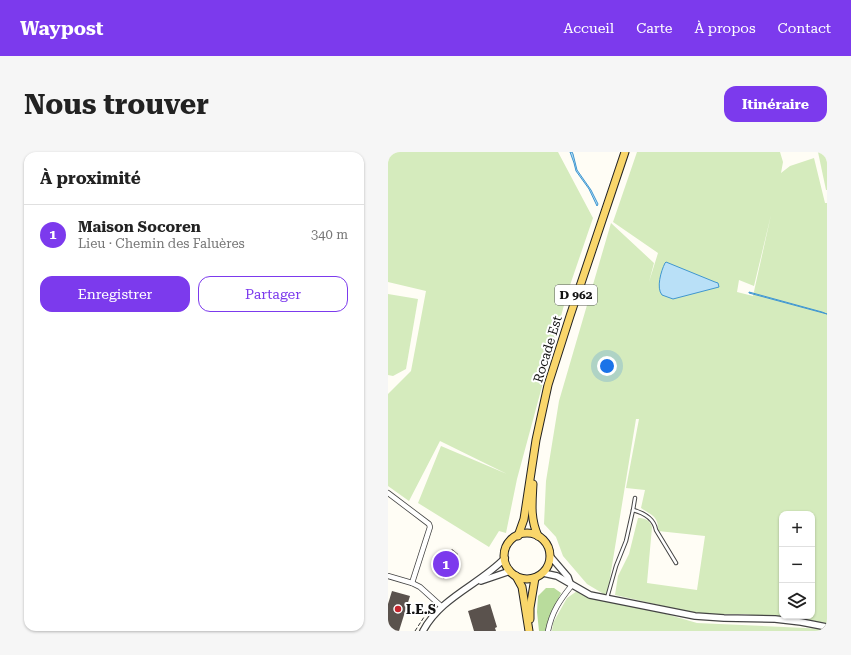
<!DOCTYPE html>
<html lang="fr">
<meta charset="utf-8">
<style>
:root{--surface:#fff;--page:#f6f6f6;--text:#222;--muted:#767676;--line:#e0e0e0;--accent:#7c3aed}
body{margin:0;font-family:"Roboto Serif",serif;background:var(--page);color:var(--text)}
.controls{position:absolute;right:12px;bottom:12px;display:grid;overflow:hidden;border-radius:8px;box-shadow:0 1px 3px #0004}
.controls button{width:36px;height:36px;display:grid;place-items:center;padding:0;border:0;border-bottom:1px solid var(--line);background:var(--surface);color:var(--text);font:20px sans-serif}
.you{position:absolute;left:219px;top:214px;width:14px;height:14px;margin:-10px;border:3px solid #fff;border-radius:50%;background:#1a73e8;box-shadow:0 0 0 6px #1a73e833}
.badge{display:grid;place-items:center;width:26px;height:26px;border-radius:50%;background:var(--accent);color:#fff;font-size:13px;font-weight:700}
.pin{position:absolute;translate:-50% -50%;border:2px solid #fff;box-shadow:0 1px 4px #0006}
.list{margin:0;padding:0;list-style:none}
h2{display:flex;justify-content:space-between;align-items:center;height:52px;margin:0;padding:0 16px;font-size:17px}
h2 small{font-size:13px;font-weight:400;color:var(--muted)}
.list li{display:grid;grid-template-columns:26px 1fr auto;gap:12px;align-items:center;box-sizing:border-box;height:60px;padding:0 16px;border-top:1px solid var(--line)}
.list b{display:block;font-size:15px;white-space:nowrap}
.list p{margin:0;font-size:13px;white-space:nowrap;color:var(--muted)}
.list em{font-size:13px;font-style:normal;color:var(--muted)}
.actions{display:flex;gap:8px;padding:12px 16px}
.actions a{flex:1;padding:9px 0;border:1px solid var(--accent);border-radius:12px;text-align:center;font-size:14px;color:var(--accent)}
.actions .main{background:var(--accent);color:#fff}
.icon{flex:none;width:22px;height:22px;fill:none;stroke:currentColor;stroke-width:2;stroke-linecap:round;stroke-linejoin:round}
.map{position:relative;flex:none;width:439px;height:479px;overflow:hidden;border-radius:12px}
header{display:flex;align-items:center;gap:24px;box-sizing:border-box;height:56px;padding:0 20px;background:var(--accent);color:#fff}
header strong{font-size:19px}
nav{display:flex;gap:22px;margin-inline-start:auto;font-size:14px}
.intro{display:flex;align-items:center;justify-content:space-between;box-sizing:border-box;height:96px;padding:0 24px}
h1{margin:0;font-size:28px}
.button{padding:10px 18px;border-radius:12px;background:var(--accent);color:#fff;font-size:14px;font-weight:700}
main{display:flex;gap:24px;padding:0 24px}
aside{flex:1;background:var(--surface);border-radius:12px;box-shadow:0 1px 3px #0004}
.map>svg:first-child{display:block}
.green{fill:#d5ebbd;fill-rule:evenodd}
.forest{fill:#b9dc9c}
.water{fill:#b9e0f7;stroke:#3f96cf}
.building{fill:#5a524d}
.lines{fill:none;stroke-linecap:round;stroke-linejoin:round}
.service-casing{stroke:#444;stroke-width:4.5}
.minor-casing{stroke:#444;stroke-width:6}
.tertiary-casing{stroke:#444;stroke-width:8}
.primary-casing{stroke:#222;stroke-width:9}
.path{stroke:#333;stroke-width:1;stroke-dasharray:4 2;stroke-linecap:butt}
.service{stroke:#fff;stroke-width:2.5}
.minor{stroke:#fff;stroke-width:4.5}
.tertiary{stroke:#fff;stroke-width:5.5}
.primary{stroke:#f9d66b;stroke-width:7}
.poi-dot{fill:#c4262e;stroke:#fff;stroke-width:1.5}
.labels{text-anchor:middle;stroke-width:4;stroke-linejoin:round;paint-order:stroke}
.shield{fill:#fff;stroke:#585858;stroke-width:1}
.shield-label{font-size:12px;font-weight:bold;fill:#111}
.street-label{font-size:13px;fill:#111;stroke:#fff}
.poi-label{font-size:13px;font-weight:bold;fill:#111;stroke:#fff;text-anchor:start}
</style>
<header>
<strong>Waypost</strong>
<nav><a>Accueil</a><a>Carte</a><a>À propos</a><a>Contact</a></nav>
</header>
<div class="intro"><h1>Nous trouver</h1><a class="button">Itinéraire</a></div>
<main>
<aside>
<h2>À proximité<small></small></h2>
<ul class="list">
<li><span class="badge">1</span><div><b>Maison Socoren</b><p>Lieu · Chemin des Faluères</p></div><em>340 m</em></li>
</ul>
<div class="actions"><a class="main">Enregistrer</a><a>Partager</a></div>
</aside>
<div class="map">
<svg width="439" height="479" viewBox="0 0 439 479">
<rect width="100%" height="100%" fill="#fffdf5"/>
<g class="green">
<polygon points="0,0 170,0 205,66 179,142 129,327 118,381 111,379 101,395 30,351 53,294 119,322 52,289 21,349 0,334 0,242 23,219 38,139 0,130"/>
<path d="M249,0H392L395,10L393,21L402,14L426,6L437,51H439V474L357,462H318L302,460L227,443L230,424L241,402L250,366C257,366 262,368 264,375L259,431L309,438L317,384L270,379C271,364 263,363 253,356L257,338L238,336L251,267H248L219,444L199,432L175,404L168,385L156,372L158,329L171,249L223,71L266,111L261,130L270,101L225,70ZM383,63L365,144L349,140L351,128L366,134ZM394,362H424V464H394Z"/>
<polygon points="430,0 439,0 439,38 438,38"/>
<polygon points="0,142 30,147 18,217 5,224 0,223"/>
<polygon points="192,437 309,471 439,477 439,479 164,479 165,471 179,446"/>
</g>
<polygon class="forest" points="158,436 166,436 173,441 159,472 158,479 151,479 149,460 150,444"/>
<g class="water">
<polygon points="182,0 184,0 185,2 189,18 203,38 210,52 209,54 201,37 188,19 186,11"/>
<path d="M278,110L327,130L330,131L331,135L285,147L274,143C268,136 273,119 277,111Z"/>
<polygon points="361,140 434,160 439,162 361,141"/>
</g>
<g class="building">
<polygon points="64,397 70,402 60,416 62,418 56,427 49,422 56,413 51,410 55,404 57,406"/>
<polygon points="4,439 22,444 11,479 0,479 0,452"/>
<polygon points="102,452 109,475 107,476 108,479 86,479 80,459"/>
</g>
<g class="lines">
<defs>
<g id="service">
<path d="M245,358C256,361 266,366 268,378L288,411"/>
<polyline points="219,446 228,414 238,389 245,358 247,346"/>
</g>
<g id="minor">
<polyline points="0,341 41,372 42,375 24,431"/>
<polyline points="0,424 24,431 32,435 53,454"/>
<path d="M160,479C164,459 172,448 184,433"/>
</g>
<g id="tertiary">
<polyline points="162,404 180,425 182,431"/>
<polyline points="155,421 169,424 202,443 307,464 336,466 387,467 413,470 439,475"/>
<polyline points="93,429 122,419"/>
<path d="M35,479C53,445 91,433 117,406"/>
</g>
<g id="primary">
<path d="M145,332C144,351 142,366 150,384"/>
<circle cx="139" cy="404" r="23"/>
<polyline points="130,384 136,367 148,288 160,233 182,164 237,0"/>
<polyline points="128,424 134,435 141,479"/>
<polyline points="142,467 142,456 147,426"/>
</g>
</defs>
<use href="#service" class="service-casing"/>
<use href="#minor" class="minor-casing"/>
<use href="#tertiary" class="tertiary-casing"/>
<use href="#primary" class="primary-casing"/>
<polyline class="path" points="27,479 38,462 45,454"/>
<use href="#service" class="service"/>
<use href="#minor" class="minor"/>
<use href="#tertiary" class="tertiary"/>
<use href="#primary" class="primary"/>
</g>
<circle class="poi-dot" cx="10" cy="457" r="4"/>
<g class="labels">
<rect class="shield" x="167" y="133" width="42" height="20" rx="3"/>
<g class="shield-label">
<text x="188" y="147">D 962</text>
</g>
<g class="street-label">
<text transform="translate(159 197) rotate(-73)" y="5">Rocade Est</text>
</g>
<g class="poi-label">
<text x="18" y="462">I.E.S</text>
</g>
</g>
</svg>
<div class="controls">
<button>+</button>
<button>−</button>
<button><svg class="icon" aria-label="layers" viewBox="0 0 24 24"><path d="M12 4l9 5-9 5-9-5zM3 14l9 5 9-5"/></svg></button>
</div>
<div class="you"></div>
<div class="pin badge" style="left:58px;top:412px">1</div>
</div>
</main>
